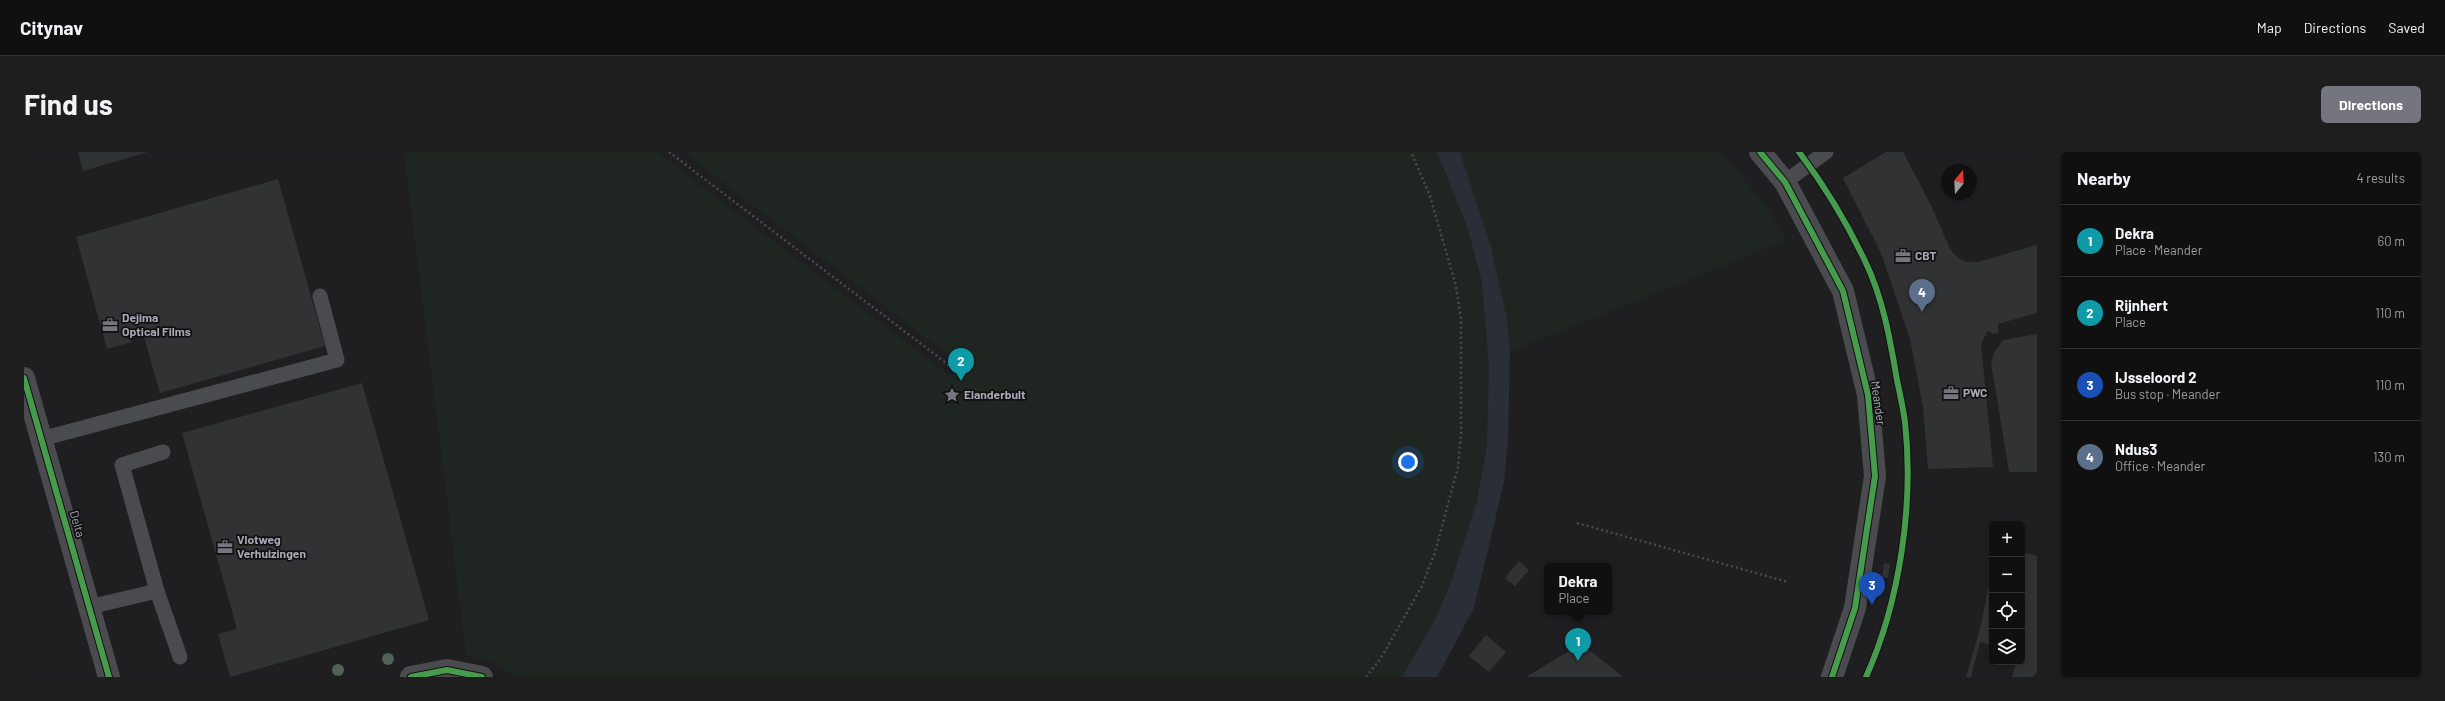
<!DOCTYPE html>
<meta charset="utf-8">
<style>
:root{--surface:#101010;--page:#1e1e1e;--text:#f1f3f6;--muted:#9c9d9f;--line:#303030;--accent:#75757d}
body{margin:0;font-family:Barlow,sans-serif;background:var(--page);color:var(--text)}
.controls{position:absolute;right:12px;bottom:12px;display:grid;overflow:hidden;border-radius:6px;box-shadow:0 2px 6px #0003}
.controls button{width:36px;height:36px;display:grid;place-items:center;padding:0;border:0;border-bottom:1px solid var(--line);background:var(--surface);color:var(--text);font:20px sans-serif}
.compass{position:absolute;left:1917px;top:12px;width:36px;height:36px;border-radius:50%;background:var(--surface);box-shadow:0 2px 6px #0003;rotate:18deg}
.you{position:absolute;left:1384px;top:310px;width:14px;height:14px;margin:-10px;border:3px solid #fff;border-radius:50%;background:#1a73e8;box-shadow:0 0 0 6px #1a73e833}
.badge{display:grid;place-items:center;width:26px;height:26px;border-radius:50%;background:var(--accent);color:#fff;font-size:13px;font-weight:700}
.pin{position:absolute;translate:-50% -33px;filter:drop-shadow(0 1px 2px #0008)}
.pin::after{content:'';position:absolute;top:21px;width:14px;height:12px;background:inherit;clip-path:polygon(0 0,100% 0,50% 100%)}
.popup{position:absolute;left:1520px;top:411px;width:68px;height:52px;box-sizing:border-box;display:grid;place-content:center;border-radius:6px;background:var(--surface);filter:drop-shadow(0 1px 3px #0005);font-size:13px;white-space:nowrap;color:var(--muted)}
.popup b{font-size:15px;color:var(--text)}
.popup::after{content:'';position:absolute;left:50%;top:100%;margin-left:-8px;border:8px solid transparent;border-top-color:var(--surface)}
.list{margin:0;padding:0;list-style:none}
h2{display:flex;justify-content:space-between;align-items:center;height:52px;margin:0;padding:0 16px;font-size:17px}
h2 small{font-size:13px;font-weight:400;color:var(--muted)}
.list li{display:grid;grid-template-columns:26px 1fr auto;gap:12px;align-items:center;box-sizing:border-box;height:72px;padding:0 16px;border-top:1px solid var(--line)}
.list b{display:block;font-size:15px;white-space:nowrap}
.list p{margin:0;font-size:13px;white-space:nowrap;color:var(--muted)}
.list em{font-size:13px;font-style:normal;color:var(--muted)}
.icon{flex:none;width:22px;height:22px;fill:none;stroke:currentColor;stroke-width:2;stroke-linecap:round;stroke-linejoin:round}
.map{position:relative;flex:none;width:2013px;height:525px;overflow:hidden;border-radius:6px}
header{display:flex;align-items:center;gap:24px;box-sizing:border-box;height:56px;padding:0 20px;background:var(--surface);border-bottom:1px solid var(--line)}
header strong{font-size:19px}
nav{display:flex;gap:22px;margin-inline-start:auto;font-size:14px}
.intro{display:flex;align-items:center;justify-content:space-between;box-sizing:border-box;height:96px;padding:0 24px}
h1{margin:0;font-size:28px}
.button{padding:10px 18px;border-radius:6px;background:var(--accent);color:#fff;font-size:14px;font-weight:700}
main{display:flex;gap:24px;padding:0 24px}
aside{flex:1;background:var(--surface);border-radius:6px;box-shadow:0 2px 6px #0003}
.map>svg:first-child{display:block}
.built{fill:#1f1f21;fill-rule:evenodd}
.green{fill:#1f2621}
.water{fill:#2a2e36}
.building{fill:#313234}
.lines{fill:none;stroke-linecap:round;stroke-linejoin:round}
.path{stroke:#4b4b4f;stroke-width:2.5;stroke-dasharray:2 3;stroke-linecap:butt}
.lane{stroke:#4a4b4e;stroke-width:15}
.street{stroke:#4a4b4e;stroke-width:22}
.cycleway-casing{stroke:#101011;stroke-width:8}
.cycleway{stroke:#469c4c;stroke-width:6}
.tree{fill:#506155}
.labels{text-anchor:middle;stroke-width:3.5;stroke-linejoin:round;paint-order:stroke}
.poi-label{font-size:12px;font-weight:bold;fill:#a8a9b5;stroke:#101011;text-anchor:start}
.street-label{font-size:12px;fill:#a8a9b5;stroke:#101011}
</style>
<header>
<strong>Citynav</strong>
<nav><a>Map</a><a>Directions</a><a>Saved</a></nav>
</header>
<div class="intro"><h1>Find us</h1><a class="button">Directions</a></div>
<main>
<div class="map">
<svg width="2013" height="525" viewBox="0 0 2013 525">
<rect width="100%" height="100%" fill="#151516"/>
<path class="built" d="M0,0H2013V525H0ZM1923,18H1947V42H1923ZM1968,372H1998V510H1968ZM1523,414H1585V460H1523Z"/>
<polygon class="green" points="380,0 633,0 926,224 935,211 660,0 1697,0 1742,54 1763,88 1486,200 1484,288 1480,330 1469,380 1450,456 1413,525 492,525 472,512 442,502"/>
<polygon class="water" points="1413,0 1436,0 1467,95 1483,168 1486,200 1484,288 1480,330 1450,456 1413,525 1378,525 1413,464 1427,430 1453,349 1463,294 1465,214 1458,131 1444,77"/>
<g class="building">
<polygon points="54,0 124,0 59,19"/>
<polygon points="1862,0 1879,0 1908,55 1926,97 1933,105 1943,110 1954,110 2013,93 2013,161 1974,172 1974,181 1969,182 1964,179 1957,192 1969,315 1904,317 1899,255 1886,187 1857,101 1819,26"/>
<polygon points="254,27 301,194 136,241 118,178 106,182 108,190 83,197 52,85"/>
<polygon points="2013,182 2013,320 1985,320 1967,210 1970,201 1979,188"/>
<polygon points="338,231 405,468 206,525 194,482 213,477 158,281"/>
<polygon points="1998,400 2013,404 2013,525 1988,525 1992,510 1998,510"/>
<polygon points="1495,409 1505,418 1491,434 1481,426"/>
<polygon points="1860,411 1866,412 1864,426 1858,425"/>
<polygon points="1965,432 1968,432 1968,493 1956,490 1947,525 1942,525 1956,477"/>
<polygon points="1462,483 1482,500 1465,520 1445,504"/>
<polygon points="1555,493 1559,493 1599,525 1502,525"/>
</g>
<g class="lines">
<g class="path">
<polyline points="645,0 934,220"/>
<polyline points="1553,371 1764,430"/>
<polyline points="1342,525 1357,506 1398,434 1411,400 1434,315 1437,282 1437,167 1432,134 1406,44 1387,0"/>
</g>
<g class="lane">
<polyline points="1761,30 1802,0"/>
<polyline points="17,287 313,208 296,144"/>
<polyline points="133,439 156,505"/>
<polyline points="65,455 133,439 98,313 139,300"/>
</g>
<g class="street">
<polyline points="1736,0 1761,30 1819,139 1844,243 1851,324 1831,456 1808,525"/>
<polyline points="0,226 85,525"/>
<polyline points="387,525 423,518 458,525"/>
</g>
<defs>
<g id="cycleway">
<polyline points="1736,0 1761,30 1819,139 1844,243 1851,324 1831,456 1808,525"/>
<path d="M1775,0C1800,33 1823,71 1841,109C1859,146 1866,187 1873,228C1876,242 1879,256 1881,270C1890,352 1876,449 1842,525"/>
<polyline points="0,226 85,525"/>
<polyline points="387,525 423,518 458,525"/>
</g>
</defs>
<use href="#cycleway" class="cycleway-casing"/>
<use href="#cycleway" class="cycleway"/>
</g>
<g class="tree">
<circle cx="364" cy="507" r="6"/>
<circle cx="314" cy="518" r="6"/>
</g>
<defs>
<symbol id="office-bare" viewBox="-9 -9 18 18"><path d="M-6-3h4V-5.5h4V-3h4V5H-6ZM-1-4.5V-3h2v-1.5ZM-6 0V1H6V0Z" fill="#75757d" stroke="#101011" stroke-width="2.5" paint-order="stroke"/></symbol>
<symbol id="sight-bare" viewBox="-9 -9 18 18"><path d="M0-6L1.8-2.2L6-1.7L2.9 1.2L3.7 5.4L0 3.3L-3.7 5.4L-2.9 1.2L-6-1.7L-1.8-2.2Z" fill="#75757d" stroke="#101011" stroke-width="2.5" paint-order="stroke"/></symbol>
</defs>
<g fill-rule="evenodd">
<use href="#office-bare" x="1868" y="93" width="22" height="22"/>
<use href="#office-bare" x="75" y="162" width="22" height="22"/>
<use href="#office-bare" x="1916" y="230" width="22" height="22"/>
<use href="#sight-bare" x="917" y="232" width="22" height="22"/>
<use href="#office-bare" x="190" y="384" width="22" height="22"/>
</g>
<g class="labels">
<g class="poi-label">
<text x="1891" y="108">CBT</text>
<text x="98" y="170">Dejima<tspan x="98" dy="14">Optical Films</tspan></text>
<text x="1939" y="245">PWC</text>
<text x="940" y="247">Elanderbult</text>
<text x="213" y="392">Vlotweg<tspan x="213" dy="14">Verhuizingen</tspan></text>
</g>
<g class="street-label">
<text transform="translate(1854 251) rotate(82)" y="4">Meander</text>
<text transform="translate(53 372) rotate(74)" y="4">Delta</text>
</g>
</g>
</svg>
<div class="controls">
<button>+</button>
<button>−</button>
<button><svg class="icon" aria-label="locate" viewBox="0 0 24 24"><circle cx="12" cy="12" r="6"/><path d="M12 2v4M12 18v4M2 12h4M18 12h4"/></svg></button>
<button><svg class="icon" aria-label="layers" viewBox="0 0 24 24"><path d="M12 4l9 5-9 5-9-5zM3 14l9 5 9-5"/></svg></button>
</div>
<svg class="compass" viewBox="-18 -18 36 36"><path d="M0-13l5 13h-10z" fill="#e53935"/><path d="M0 13l5-13h-10z" fill="#9c9d9f"/></svg>
<div class="you"></div>
<div class="pin badge" style="left:1554px;top:509px;background:#0f9aa8">1</div>
<div class="popup"><b>Dekra</b>Place</div>
<div class="pin badge" style="left:937px;top:229px;background:#0f9aa8">2</div>
<div class="pin badge" style="left:1848px;top:453px;background:#1a4fb4">3</div>
<div class="pin badge" style="left:1898px;top:160px;background:#5c6f8a">4</div>
</div>
<aside>
<h2>Nearby<small>4 results</small></h2>
<ul class="list">
<li><span class="badge" style="background:#0f9aa8">1</span><div><b>Dekra</b><p>Place · Meander</p></div><em>60 m</em></li>
<li><span class="badge" style="background:#0f9aa8">2</span><div><b>Rijnhert</b><p>Place</p></div><em>110 m</em></li>
<li><span class="badge" style="background:#1a4fb4">3</span><div><b>IJsseloord 2</b><p>Bus stop · Meander</p></div><em>110 m</em></li>
<li><span class="badge" style="background:#5c6f8a">4</span><div><b>Ndus3</b><p>Office · Meander</p></div><em>130 m</em></li>
</ul>
</aside>
</main>
